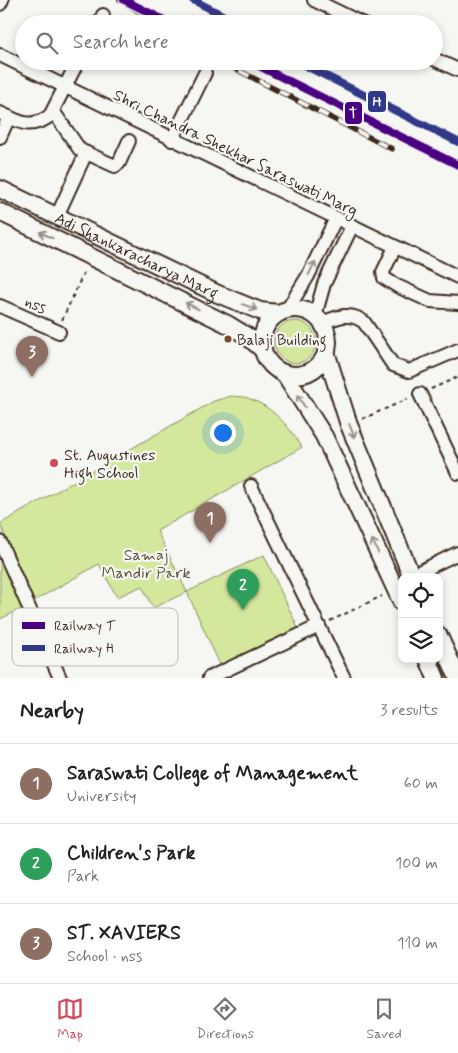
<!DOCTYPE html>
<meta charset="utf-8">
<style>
:root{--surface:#fff;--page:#f6f6f6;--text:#202124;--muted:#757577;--line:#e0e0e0;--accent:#d1495b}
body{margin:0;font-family:Mynerve,sans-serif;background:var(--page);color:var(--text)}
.controls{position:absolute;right:15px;bottom:15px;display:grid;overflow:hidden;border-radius:10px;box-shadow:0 2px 8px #0003}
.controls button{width:45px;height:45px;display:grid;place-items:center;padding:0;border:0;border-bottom:1px solid var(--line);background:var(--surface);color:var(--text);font:25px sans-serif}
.you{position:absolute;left:222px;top:432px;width:18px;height:18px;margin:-12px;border:4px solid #fff;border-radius:50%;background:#1a73e8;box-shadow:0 0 0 8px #1a73e833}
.badge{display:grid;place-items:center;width:32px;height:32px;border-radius:50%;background:var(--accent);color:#fff;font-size:16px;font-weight:700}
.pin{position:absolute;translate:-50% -41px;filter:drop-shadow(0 1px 2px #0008)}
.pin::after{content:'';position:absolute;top:26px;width:18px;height:15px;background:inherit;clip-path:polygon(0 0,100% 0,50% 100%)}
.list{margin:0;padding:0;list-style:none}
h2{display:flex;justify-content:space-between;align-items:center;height:65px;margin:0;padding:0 20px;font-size:21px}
h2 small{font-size:16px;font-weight:400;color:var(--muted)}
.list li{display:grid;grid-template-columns:32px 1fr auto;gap:15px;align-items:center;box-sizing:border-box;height:80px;padding:0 20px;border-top:1px solid var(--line)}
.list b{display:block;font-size:19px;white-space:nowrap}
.list p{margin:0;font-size:16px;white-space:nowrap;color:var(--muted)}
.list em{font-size:16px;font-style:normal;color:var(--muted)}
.icon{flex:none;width:28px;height:28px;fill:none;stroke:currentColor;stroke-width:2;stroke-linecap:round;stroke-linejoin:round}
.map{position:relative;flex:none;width:458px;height:678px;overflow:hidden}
.search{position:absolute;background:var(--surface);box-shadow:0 2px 8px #0003;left:15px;right:15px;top:15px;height:55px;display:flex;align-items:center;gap:12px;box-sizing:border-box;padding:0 18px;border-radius:28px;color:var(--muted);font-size:19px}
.sheet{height:305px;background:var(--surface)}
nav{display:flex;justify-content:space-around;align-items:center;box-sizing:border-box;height:70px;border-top:1px solid var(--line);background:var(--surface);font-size:14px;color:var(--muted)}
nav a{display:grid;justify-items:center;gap:2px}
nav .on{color:var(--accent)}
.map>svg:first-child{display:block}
.green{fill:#d4e89d;stroke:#88895e}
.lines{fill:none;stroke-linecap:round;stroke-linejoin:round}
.minor-casing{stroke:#3b2a1e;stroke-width:16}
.major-casing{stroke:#3b2a1e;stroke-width:20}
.path{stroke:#3b2a1e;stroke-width:2;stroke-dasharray:4 4;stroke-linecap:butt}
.minor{stroke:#f6f6f2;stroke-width:12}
.major{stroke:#f6f6f2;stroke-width:16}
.rail-casing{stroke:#3b2a1e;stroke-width:5.5}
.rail{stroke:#f6f6f2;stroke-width:4;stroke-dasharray:11;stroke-linecap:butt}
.rail-1-casing{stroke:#f6f6f2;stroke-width:11}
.rail-2-casing{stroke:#f6f6f2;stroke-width:11}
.rail-1{stroke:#4b0082;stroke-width:8}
.rail-2{stroke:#303888;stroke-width:8}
.oneway{stroke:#989088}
.bus-dot{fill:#7a4b2a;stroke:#f6f6f2;stroke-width:2}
.poi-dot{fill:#d1495b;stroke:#f6f6f2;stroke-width:2}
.labels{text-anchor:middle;stroke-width:4.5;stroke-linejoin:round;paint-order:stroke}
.bus-label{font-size:15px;fill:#3b2a1e;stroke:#f6f6f2;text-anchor:start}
.street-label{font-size:16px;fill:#3b2a1e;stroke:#f6f6f2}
.poi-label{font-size:16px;fill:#3b2a1e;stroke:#f6f6f2;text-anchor:start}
.park-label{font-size:16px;fill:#5a5037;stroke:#f6f6f2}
.key{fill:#f6f6f2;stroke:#beb9b2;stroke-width:1}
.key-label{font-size:14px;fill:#3b2a1e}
.line-badge{stroke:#f6f6f2;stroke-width:2}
.badge-label{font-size:14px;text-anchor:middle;font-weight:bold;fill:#fff}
</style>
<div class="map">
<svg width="458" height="678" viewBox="0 0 458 678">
<rect width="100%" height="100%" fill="#f6f6f2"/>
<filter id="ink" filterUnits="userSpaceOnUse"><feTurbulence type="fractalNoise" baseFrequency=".02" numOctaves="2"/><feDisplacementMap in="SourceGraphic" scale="10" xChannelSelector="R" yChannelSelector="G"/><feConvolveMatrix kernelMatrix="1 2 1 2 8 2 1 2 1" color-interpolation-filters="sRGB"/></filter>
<g filter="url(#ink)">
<g class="green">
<circle cx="295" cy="342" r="21"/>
<path d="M231,396C237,397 245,396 250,399C273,407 289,427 302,447L157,531L187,592L264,555L298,628L220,665L187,592L153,608L142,586L117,597L99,564L34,601L0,524L214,401Z"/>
<polygon points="0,559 23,608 0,619"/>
</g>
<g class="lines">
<defs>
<g id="minor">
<polyline points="314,0 363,24"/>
<polyline points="0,4 2,0"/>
<polyline points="99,24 103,15"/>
<polyline points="0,55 458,277"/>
<polyline points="434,59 458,70"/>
<polyline points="53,111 80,150 115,166 119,163 129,141"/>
<path d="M0,113C20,122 29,130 50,116L78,61"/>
<polyline points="0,137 9,117"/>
<polyline points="172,140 205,73"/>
<polyline points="57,216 86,153"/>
<polyline points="395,247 383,272 384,278 397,286 430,301 458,303"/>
<polyline points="0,306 59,332"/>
<polyline points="287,310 308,276 336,218"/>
<polyline points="315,316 324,284 352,226"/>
<path d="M322,323C337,317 350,311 364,322L393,365L409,371L458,350"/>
<polyline points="420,394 458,473"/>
<polyline points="251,486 344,678"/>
<polyline points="0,542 60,678"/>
<polyline points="409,577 458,553"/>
<polyline points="209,678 319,626"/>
</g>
<g id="major">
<path id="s1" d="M0,189L218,294L260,311L278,313"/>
<polyline points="0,212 229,325 247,336 263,350"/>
<circle cx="295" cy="342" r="33"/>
<polyline points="326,352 349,425 412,577"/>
<polyline points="284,373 324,436 402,603"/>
<polyline points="439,636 458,678"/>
<polyline points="428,659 436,678"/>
</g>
</defs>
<use href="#minor" class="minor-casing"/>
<use href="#major" class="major-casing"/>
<g class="path">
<polyline points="62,320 85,270"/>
<polyline points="431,389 458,377"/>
<polyline points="362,419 408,399"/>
<polyline points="330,621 382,596"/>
</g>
<use href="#minor" class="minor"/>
<use href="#major" class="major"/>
<defs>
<g id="rail">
<polyline points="120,0 159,24"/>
<polyline points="220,61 392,149"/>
</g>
</defs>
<use href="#rail" class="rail-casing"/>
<use href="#rail" class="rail"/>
<defs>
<g id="rail-1">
<polyline points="124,0 172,24"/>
<polyline points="249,61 458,165"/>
</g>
<g id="rail-2">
<polyline points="193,0 240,24"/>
<polyline points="296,61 458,142"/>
</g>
</defs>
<use href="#rail-1" class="rail-1-casing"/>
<use href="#rail-2" class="rail-2-casing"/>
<use href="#rail-1" class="rail-1"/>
<use href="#rail-2" class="rail-2"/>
</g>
<defs><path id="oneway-shaft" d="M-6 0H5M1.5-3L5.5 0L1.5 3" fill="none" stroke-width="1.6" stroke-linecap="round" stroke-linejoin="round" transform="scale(1.25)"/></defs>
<g class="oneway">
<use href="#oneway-shaft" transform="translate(46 235) rotate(-154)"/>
<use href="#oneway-shaft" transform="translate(312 268) rotate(-64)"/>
<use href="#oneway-shaft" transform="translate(192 306) rotate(-154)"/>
<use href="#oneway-shaft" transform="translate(250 307) rotate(21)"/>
<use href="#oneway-shaft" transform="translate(301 401) rotate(-122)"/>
<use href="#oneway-shaft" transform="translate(352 431) rotate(68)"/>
<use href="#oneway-shaft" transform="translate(375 546) rotate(-115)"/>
</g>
</g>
<circle class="bus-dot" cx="228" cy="339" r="4.5"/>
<circle class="poi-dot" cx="54" cy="463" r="5"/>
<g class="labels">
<g class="bus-label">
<text x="237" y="345">Balaji Building</text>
</g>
<g class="street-label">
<text transform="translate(236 152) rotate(26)" y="6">Shri Chandra Shekhar Saraswati Marg</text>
<text dy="6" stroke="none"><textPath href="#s1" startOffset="152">Adi Shankaracharya Marg</textPath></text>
<text transform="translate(36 304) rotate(25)" y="6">nss</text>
</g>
<g class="poi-label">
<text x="64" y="460">St. Augustines<tspan x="64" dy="18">High School</tspan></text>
</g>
<g class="park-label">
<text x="146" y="560">Samaj<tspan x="146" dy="18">Mandir Park</tspan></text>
</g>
</g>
<rect x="12" y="608" width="166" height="58" rx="8" class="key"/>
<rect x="22" y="622" width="23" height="7" fill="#4b0082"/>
<rect x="22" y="645" width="23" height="6" fill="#303888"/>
<g class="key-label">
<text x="54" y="630">Railway T</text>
<text x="54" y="653">Railway H</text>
</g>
<g class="line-badge">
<rect x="367" y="90" width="20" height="23" rx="5" fill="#303888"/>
<rect x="344" y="101" width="19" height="24" rx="5" fill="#4b0082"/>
</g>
<g class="badge-label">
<text x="377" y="106">H</text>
<text x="353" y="118">T</text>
</g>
</svg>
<div class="controls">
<button><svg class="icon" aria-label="locate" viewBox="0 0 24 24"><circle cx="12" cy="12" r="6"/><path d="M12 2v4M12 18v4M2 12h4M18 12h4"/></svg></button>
<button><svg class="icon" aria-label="layers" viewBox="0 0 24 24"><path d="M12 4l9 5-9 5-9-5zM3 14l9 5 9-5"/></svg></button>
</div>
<div class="you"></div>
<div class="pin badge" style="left:210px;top:543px;background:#8d6e63">1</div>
<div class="pin badge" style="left:243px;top:610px;background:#2e9e5b">2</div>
<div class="pin badge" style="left:32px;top:377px;background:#8d6e63">3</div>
<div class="search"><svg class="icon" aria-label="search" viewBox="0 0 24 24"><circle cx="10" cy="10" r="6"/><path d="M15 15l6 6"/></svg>Search here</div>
</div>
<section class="sheet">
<h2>Nearby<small>3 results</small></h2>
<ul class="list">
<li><span class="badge" style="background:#8d6e63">1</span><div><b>Saraswati College of Management</b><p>University</p></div><em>60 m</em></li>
<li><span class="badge" style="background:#2e9e5b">2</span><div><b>Children's Park</b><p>Park</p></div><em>100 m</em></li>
<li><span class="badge" style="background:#8d6e63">3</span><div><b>ST. XAVIERS</b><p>School · nss</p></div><em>110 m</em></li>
</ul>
</section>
<nav>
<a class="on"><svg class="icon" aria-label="map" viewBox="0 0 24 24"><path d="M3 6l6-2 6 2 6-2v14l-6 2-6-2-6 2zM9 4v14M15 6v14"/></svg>Map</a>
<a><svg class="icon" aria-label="directions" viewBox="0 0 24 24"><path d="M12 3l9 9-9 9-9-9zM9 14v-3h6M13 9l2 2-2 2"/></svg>Directions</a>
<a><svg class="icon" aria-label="saved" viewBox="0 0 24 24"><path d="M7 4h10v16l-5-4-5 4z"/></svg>Saved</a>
</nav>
